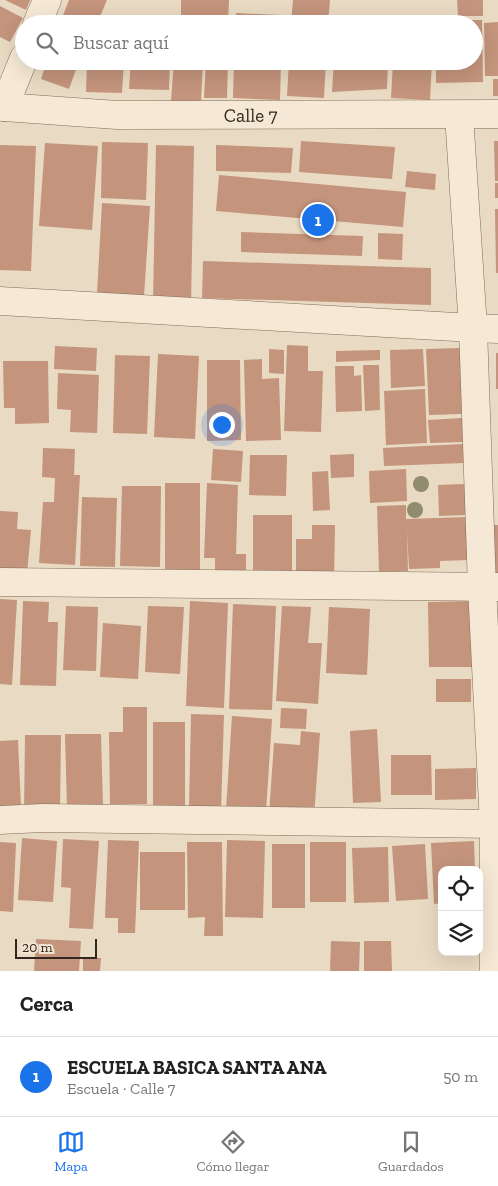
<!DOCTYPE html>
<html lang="es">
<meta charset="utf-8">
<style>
:root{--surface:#fff;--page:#f6f6f6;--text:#222;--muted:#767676;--line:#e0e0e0;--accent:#1a73e8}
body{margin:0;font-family:"Zilla Slab",serif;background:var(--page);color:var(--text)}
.controls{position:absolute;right:15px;bottom:15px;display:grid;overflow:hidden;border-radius:10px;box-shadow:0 5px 20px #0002}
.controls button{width:45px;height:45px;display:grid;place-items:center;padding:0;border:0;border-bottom:1px solid var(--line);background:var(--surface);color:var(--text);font:25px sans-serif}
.scale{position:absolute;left:15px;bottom:12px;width:82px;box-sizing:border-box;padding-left:5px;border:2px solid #33261e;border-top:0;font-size:14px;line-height:18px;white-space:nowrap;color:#33261e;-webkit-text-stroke:4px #f1e5d1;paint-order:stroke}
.you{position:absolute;left:221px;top:424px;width:18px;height:18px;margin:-12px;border:4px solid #fff;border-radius:50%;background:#1a73e8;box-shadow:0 0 0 8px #1a73e833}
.badge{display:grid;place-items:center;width:32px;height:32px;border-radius:50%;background:var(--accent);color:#fff;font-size:16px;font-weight:700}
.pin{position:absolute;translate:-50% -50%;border:2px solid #fff;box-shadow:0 1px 5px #0006}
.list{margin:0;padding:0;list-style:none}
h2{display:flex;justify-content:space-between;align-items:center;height:65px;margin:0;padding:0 20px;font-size:21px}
h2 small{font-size:16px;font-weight:400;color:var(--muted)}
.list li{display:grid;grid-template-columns:32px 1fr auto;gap:15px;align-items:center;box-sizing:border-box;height:80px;padding:0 20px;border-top:1px solid var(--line)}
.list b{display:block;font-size:19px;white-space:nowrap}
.list p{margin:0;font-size:16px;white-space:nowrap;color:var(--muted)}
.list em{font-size:16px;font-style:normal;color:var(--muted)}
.icon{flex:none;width:28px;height:28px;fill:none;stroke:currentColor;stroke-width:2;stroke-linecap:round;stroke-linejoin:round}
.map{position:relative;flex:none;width:498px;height:971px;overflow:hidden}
.search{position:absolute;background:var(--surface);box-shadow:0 5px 20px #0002;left:15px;right:15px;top:15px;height:55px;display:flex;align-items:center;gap:12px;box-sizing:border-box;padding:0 18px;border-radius:28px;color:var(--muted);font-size:19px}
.sheet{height:145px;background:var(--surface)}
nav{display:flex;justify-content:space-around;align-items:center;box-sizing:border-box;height:70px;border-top:1px solid var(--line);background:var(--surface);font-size:14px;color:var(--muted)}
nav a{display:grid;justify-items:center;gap:2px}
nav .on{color:var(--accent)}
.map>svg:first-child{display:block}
.building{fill:#c4947c}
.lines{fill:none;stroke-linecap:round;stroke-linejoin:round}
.minor-casing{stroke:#816c5b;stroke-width:29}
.minor{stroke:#f5e9d5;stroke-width:28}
.tree{fill:#908c6d}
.labels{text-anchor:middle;stroke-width:4;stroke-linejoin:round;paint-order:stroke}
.street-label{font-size:19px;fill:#33261e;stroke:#f1e5d1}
</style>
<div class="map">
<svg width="498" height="971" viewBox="0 0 498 971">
<rect width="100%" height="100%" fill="#e9dac3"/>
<g class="building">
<polygon points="5,0 30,0 26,10"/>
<polygon points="69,0 107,0 97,24 64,24 60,23"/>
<polygon points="181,0 229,0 228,24 208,24 208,19 181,19"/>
<polygon points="293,0 330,0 328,24 291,24"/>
<polygon points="457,0 483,0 483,16 458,16"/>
<polygon points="0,6 23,18 10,42 0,37"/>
<polygon points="236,13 281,15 281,24 236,24"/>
<polygon points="435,20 482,20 483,82 436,83 436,61 474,61 474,24 435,24"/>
<polygon points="498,22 498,76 485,76 484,23"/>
<polygon points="47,61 79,61 69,89 41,79"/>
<polygon points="87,61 124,61 122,93 86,92"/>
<polygon points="131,61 170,61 169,90 129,89"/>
<polygon points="174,61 203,61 201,101 171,101"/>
<polygon points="206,61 228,61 227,98 204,98"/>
<polygon points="234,61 281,61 280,100 233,98"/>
<polygon points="289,61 326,61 324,98 287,96"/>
<polygon points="334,61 388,61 387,89 332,92"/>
<polygon points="393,61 432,61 430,100 391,98"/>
<rect x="493" y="79" width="5" height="17"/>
<polygon points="301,141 395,147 392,179 299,172"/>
<polygon points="494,141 498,141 498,181 495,181"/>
<polygon points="102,142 148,143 146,200 101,198"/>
<polygon points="45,143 98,146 92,230 39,226"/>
<polygon points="0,145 36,146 31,271 0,270"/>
<polygon points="156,145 194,146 191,304 153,303"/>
<polygon points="216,145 293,148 291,173 216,171"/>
<polygon points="407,171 436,174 435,190 405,187"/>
<polygon points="219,175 406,192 403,227 216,211"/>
<rect x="495" y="183" width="3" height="15"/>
<polygon points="102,203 150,206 144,296 97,294"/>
<polygon points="495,209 498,209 498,273 496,273"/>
<polygon points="241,232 363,236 362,256 241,252"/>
<polygon points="378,233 403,234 402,260 378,259"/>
<polygon points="203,261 431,268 431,305 202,298"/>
<polygon points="287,345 308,346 308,371 323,371 321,432 284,431"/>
<polygon points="55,346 97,348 96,371 54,369"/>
<polygon points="460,348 462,414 429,415 426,349"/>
<polygon points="269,349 284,350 284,374 269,373"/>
<polygon points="423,349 425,386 391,388 390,350"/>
<polygon points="380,350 380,360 336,362 336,351"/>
<rect x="496" y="353" width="2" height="36"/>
<polygon points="158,354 199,356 195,439 154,437"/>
<polygon points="115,355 150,356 147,434 113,433"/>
<polygon points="262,359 262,379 279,378 281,440 246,441 244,360"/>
<polygon points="207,360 240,360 241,440 207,441"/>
<polygon points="3,361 48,361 49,423 15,424 15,408 4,408"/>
<polygon points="363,365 379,365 380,410 365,411"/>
<polygon points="335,366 354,366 354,376 361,375 362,411 336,412"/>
<polygon points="58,373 99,375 97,433 70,432 71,410 57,409"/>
<polygon points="425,389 427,443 386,445 384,391"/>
<polygon points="462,418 463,442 430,443 428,420"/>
<polygon points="463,444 464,463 384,466 383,448"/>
<polygon points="43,448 75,449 74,475 80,475 75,565 39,563 43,502 54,502 55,478 42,477"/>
<polygon points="213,449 243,451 241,482 211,480"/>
<polygon points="354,454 354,477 331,478 330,455"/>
<polygon points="250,455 287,455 286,496 249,495"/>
<polygon points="406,469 407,501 370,503 369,471"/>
<polygon points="328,471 330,510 313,511 312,472"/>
<rect x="165" y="483" width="35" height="90"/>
<polygon points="207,483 238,485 236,554 246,554 246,572 215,571 215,558 204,558"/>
<polygon points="465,484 466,515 439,516 438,485"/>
<polygon points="122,486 161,486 160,567 120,566"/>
<polygon points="82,497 117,498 115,567 80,566"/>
<polygon points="406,505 406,519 468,517 469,560 440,561 440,568 409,569 407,530 408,571 379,572 377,506"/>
<polygon points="0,511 18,512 17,529 31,530 27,574 0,572"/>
<polygon points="253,515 292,515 292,571 253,570"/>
<polygon points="312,525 335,525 334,581 296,581 296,539 312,539"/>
<polygon points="494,525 498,525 498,575 493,575"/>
<polygon points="0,599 17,600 12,685 0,684"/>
<polygon points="23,601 49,602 48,622 58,622 56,686 20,685"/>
<polygon points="190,601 228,603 224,708 186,706"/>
<polygon points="473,601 474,667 429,667 428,602"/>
<polygon points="233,604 276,606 272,710 229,709"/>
<polygon points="66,606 98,607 96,671 63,670"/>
<polygon points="148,606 184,607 180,674 145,672"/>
<polygon points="282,606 311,607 308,643 322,643 318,704 276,701"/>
<polygon points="329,607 370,609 367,675 326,673"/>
<polygon points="103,623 141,626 138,679 100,677"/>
<rect x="436" y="679" width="35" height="23"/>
<polygon points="123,707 147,707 147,804 110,804 109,732 123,732"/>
<polygon points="281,708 307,709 306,729 280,728"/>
<polygon points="191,714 224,715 221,810 189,809"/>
<polygon points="232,716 272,719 266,812 226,809"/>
<rect x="153" y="722" width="32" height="85"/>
<polygon points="377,729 381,802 353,803 350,731"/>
<polygon points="301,731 320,733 314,817 269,814 274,743 300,745"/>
<polygon points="65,734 101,734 103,806 67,807"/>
<polygon points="25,735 61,735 60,811 24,811"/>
<polygon points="18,740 21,807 0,808 0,741"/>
<polygon points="391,755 431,755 432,795 391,795"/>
<polygon points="476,768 476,799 435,800 435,769"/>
<polygon points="22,838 57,841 53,902 18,900"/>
<polygon points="63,839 99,841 93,929 69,928 71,888 61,887"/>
<polygon points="108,840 139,841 135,933 118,933 118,918 105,918"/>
<polygon points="227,840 265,841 263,918 225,917"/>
<polygon points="474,841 475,870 442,870 442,903 434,904 431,843"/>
<polygon points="0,842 16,843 13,912 0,911"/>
<polygon points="187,842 222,842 223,936 204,936 205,917 188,918"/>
<rect x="310" y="842" width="36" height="60"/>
<rect x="272" y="844" width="33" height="64"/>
<polygon points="425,844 428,899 396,901 392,846"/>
<polygon points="388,847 389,902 354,903 352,848"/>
<rect x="140" y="852" width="45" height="58"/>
<polygon points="36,939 81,941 79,971 34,971"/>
<polygon points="331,941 360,942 359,971 330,971"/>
<polygon points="364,941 391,941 392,971 364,971"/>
<polygon points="83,958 101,958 100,971 83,971"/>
</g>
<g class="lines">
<defs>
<g id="minor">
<polyline points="37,24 47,0"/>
<path id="s1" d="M0,106L4,107L117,115L498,114"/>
<polyline points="4,107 24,58"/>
<polyline points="459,115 473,328 482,587 494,824 494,971"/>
<polyline points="0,301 473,328 498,329"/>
<polyline points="0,582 498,587"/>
<polyline points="0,820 43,818 498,824"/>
</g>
</defs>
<use href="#minor" class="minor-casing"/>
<use href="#minor" class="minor"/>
</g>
<g class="tree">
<circle cx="421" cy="484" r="8"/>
<circle cx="415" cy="510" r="8"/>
</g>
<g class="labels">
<g class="street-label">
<text dy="7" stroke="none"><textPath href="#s1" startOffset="251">Calle 7</textPath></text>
</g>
</g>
</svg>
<div class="controls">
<button><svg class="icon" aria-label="locate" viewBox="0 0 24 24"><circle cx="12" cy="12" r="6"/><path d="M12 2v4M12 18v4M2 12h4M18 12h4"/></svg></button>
<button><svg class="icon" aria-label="layers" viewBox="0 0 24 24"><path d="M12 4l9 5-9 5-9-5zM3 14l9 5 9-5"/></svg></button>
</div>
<div class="scale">20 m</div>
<div class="you"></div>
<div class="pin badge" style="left:318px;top:220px">1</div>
<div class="search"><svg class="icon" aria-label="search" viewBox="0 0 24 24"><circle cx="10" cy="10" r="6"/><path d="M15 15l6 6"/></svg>Buscar aquí</div>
</div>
<section class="sheet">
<h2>Cerca<small></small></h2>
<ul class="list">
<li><span class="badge">1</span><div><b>ESCUELA BASICA SANTA ANA</b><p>Escuela · Calle 7</p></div><em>50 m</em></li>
</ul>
</section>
<nav>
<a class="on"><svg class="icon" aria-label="map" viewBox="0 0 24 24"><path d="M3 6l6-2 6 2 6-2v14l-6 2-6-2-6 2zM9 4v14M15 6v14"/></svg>Mapa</a>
<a><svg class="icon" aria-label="directions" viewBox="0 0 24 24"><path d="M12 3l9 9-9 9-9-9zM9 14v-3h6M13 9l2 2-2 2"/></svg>Cómo llegar</a>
<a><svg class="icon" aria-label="saved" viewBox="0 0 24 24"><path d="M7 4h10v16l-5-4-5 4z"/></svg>Guardados</a>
</nav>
